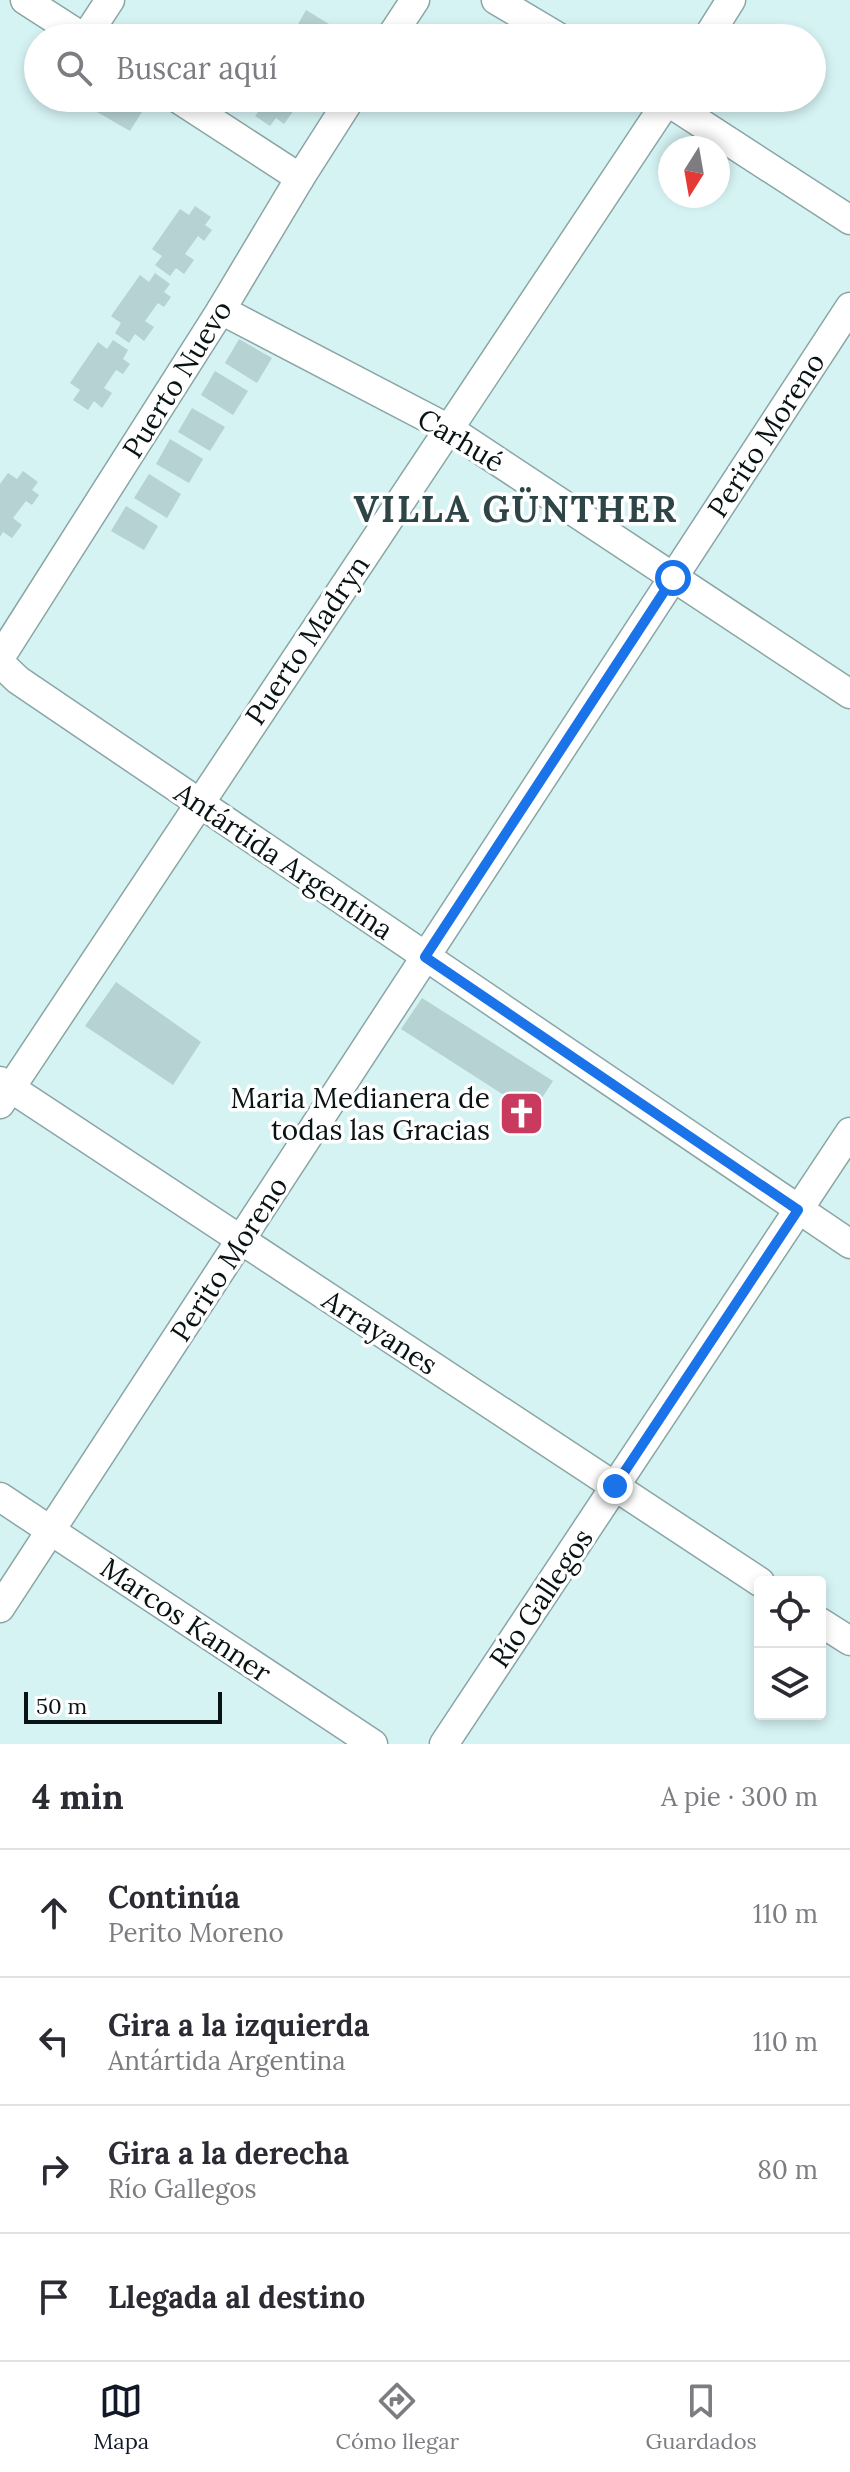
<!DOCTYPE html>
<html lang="es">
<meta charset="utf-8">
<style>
:root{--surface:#fff;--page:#f7f7f7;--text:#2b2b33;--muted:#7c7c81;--line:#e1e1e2;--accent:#111827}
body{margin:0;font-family:Lora,serif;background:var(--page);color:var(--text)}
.controls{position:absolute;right:24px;bottom:24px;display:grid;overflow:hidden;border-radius:8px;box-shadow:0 4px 12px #0003}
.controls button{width:72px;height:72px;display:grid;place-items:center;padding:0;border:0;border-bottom:2px solid var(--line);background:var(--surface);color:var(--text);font:40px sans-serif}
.compass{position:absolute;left:658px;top:136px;width:72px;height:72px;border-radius:50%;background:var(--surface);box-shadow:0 4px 12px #0003;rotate:191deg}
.scale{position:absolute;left:24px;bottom:20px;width:198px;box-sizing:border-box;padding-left:8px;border:4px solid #091313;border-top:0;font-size:22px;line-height:28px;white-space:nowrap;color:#091313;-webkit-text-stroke:6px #fff;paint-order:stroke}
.stop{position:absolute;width:24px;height:24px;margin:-18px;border:6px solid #1a73e8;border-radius:50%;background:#fff}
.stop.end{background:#1a73e8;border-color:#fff;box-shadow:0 2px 8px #0008}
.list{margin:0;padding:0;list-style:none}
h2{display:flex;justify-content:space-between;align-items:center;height:104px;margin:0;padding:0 32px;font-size:34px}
h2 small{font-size:26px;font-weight:400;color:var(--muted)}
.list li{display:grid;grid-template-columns:52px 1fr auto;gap:24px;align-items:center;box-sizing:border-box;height:128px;padding:0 32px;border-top:2px solid var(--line)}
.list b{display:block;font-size:30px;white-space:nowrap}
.list p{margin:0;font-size:26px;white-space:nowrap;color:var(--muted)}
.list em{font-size:26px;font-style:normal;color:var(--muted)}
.icon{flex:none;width:44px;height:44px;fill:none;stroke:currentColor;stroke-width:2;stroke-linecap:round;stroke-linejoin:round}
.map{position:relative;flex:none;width:850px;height:1744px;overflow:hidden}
.search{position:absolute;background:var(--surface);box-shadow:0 4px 12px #0003;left:24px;right:24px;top:24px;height:88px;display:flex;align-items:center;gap:20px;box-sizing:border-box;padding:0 28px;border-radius:44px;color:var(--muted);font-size:30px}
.sheet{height:616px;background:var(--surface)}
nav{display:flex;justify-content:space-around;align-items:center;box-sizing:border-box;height:112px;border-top:2px solid var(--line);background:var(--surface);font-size:22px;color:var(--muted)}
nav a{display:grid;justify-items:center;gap:4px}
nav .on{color:var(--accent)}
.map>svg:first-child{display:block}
.building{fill:#b6d2d3}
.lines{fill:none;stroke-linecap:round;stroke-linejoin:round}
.minor-casing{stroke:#8aa5a6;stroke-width:31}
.minor{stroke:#fff;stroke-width:28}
.route{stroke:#1a73e8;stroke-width:10}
.labels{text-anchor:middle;stroke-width:7;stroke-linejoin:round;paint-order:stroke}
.street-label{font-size:28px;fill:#091313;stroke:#fff}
.poi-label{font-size:28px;fill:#091313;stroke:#fff;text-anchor:end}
.district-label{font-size:36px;font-weight:bold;letter-spacing:2px;fill:#2d4546;stroke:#fff}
</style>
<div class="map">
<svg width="850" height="1744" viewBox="0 0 850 1744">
<rect width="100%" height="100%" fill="#d6f3f4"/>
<g class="building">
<polygon points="306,10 339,30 334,38 297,38 292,35"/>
<polygon points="106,98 130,98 145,107 130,131 97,112"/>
<polygon points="250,98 290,98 286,104 294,110 284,124 276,118 270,126 255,116 262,107"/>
<polygon points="195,206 211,217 205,225 212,230 204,241 198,236 185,254 194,260 184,274 176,268 170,276 155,265 162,256 152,249 180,209 189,215"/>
<polygon points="155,273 170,284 164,292 171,297 164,307 158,303 145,321 154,327 144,341 135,334 129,343 115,333 121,323 111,316 140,275 149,282"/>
<polygon points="239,339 272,358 257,383 225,363"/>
<polygon points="113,340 128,350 123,359 130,364 123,374 116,370 104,388 112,393 102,408 94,401 88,410 73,400 80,390 70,383 98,342 107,349"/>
<polygon points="215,371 248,391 233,415 201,395"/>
<polygon points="192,408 225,427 210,451 178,432"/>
<polygon points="170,439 203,459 189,483 156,464"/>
<polygon points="23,471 38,482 32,490 39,495 32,505 26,501 13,518 22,525 12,538 3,532 0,537 0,484 8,473 17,479"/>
<polygon points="149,474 181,494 167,518 134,498"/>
<polygon points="126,506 158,526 144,550 111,531"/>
<polygon points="116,982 201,1042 173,1085 85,1026"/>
<polygon points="422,998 553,1081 532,1113 401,1029"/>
</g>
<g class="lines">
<defs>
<g id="minor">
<polyline points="25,0 84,38"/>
<polyline points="496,0 560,38"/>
<polyline points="85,38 110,0"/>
<polyline points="390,38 415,0"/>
<polyline points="707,38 731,0"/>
<polyline points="177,98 300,178"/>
<polyline points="662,98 850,220"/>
<polyline points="221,310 449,429 850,694"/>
<polyline points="0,658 221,310 300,178 351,98"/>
<polyline points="0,663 18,680 850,1244"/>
<polyline points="0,1081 760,1582"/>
<polyline points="0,1104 669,98"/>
<polyline points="0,1497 373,1744"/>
<polyline points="0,1608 850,307"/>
<polyline points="820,1622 850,1641"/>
<polyline points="444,1744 850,1132"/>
</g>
</defs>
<use href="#minor" class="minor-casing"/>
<use href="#minor" class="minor"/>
</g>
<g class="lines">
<polyline class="route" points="615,1486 798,1210 425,957 673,578"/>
</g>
<defs>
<symbol id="church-square" viewBox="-11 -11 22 22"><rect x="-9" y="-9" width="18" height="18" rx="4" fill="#c93a5f" stroke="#fff"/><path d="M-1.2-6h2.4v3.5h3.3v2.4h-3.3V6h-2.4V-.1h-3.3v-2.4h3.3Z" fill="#fff"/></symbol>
</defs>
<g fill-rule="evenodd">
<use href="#church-square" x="496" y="1088" width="51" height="51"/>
</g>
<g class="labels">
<g class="street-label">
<text transform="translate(177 379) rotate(-58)" y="10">Puerto Nuevo</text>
<text transform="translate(766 435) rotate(-57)" y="10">Perito Moreno</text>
<text transform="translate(461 440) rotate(31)" y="10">Carhué</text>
<text transform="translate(307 640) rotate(-56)" y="10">Puerto Madryn</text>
<text transform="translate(284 861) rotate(34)" y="10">Antártida Argentina</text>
<text transform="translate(229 1259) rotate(-57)" y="10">Perito Moreno</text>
<text transform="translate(380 1332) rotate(33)" y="10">Arrayanes</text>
<text transform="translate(541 1598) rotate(-56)" y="10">Río Gallegos</text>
<text transform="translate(186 1620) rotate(34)" y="10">Marcos Kanner</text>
</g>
<g class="poi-label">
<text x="490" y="1108">Maria Medianera de<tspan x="490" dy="32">todas las Gracias</tspan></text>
</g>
<g class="district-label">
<text x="516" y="522">VILLA GÜNTHER</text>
</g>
</g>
</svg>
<div class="controls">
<button><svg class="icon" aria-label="locate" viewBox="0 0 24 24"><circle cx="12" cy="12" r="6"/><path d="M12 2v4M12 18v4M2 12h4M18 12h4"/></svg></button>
<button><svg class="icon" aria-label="layers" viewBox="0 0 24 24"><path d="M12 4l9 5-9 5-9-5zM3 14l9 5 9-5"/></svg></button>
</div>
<svg class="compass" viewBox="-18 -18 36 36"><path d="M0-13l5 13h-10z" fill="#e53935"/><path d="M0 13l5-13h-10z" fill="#7c7c81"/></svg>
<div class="scale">50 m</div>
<div class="stop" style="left:673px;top:578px"></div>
<div class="stop end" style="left:615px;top:1486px"></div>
<div class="search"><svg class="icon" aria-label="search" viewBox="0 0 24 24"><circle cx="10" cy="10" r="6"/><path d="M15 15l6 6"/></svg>Buscar aquí</div>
</div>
<section class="sheet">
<h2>4 min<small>A pie · 300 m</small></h2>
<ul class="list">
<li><svg class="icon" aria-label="ahead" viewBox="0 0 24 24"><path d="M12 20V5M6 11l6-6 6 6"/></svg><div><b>Continúa</b><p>Perito Moreno</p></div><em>110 m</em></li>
<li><svg class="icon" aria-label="left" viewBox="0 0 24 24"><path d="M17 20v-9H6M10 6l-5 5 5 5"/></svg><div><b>Gira a la izquierda</b><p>Antártida Argentina</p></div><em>110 m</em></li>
<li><svg class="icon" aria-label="right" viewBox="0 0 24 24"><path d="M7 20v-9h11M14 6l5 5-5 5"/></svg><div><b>Gira a la derecha</b><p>Río Gallegos</p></div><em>80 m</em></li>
<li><svg class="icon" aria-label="arrive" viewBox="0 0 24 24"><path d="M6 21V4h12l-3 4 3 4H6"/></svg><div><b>Llegada al destino</b></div></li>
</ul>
</section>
<nav>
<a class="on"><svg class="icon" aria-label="map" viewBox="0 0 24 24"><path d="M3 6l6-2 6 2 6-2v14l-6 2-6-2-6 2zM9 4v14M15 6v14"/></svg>Mapa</a>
<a><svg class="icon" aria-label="directions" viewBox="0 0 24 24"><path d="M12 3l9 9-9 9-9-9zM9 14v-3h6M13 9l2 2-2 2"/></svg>Cómo llegar</a>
<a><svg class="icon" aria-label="saved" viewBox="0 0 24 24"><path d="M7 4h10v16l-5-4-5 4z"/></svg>Guardados</a>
</nav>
